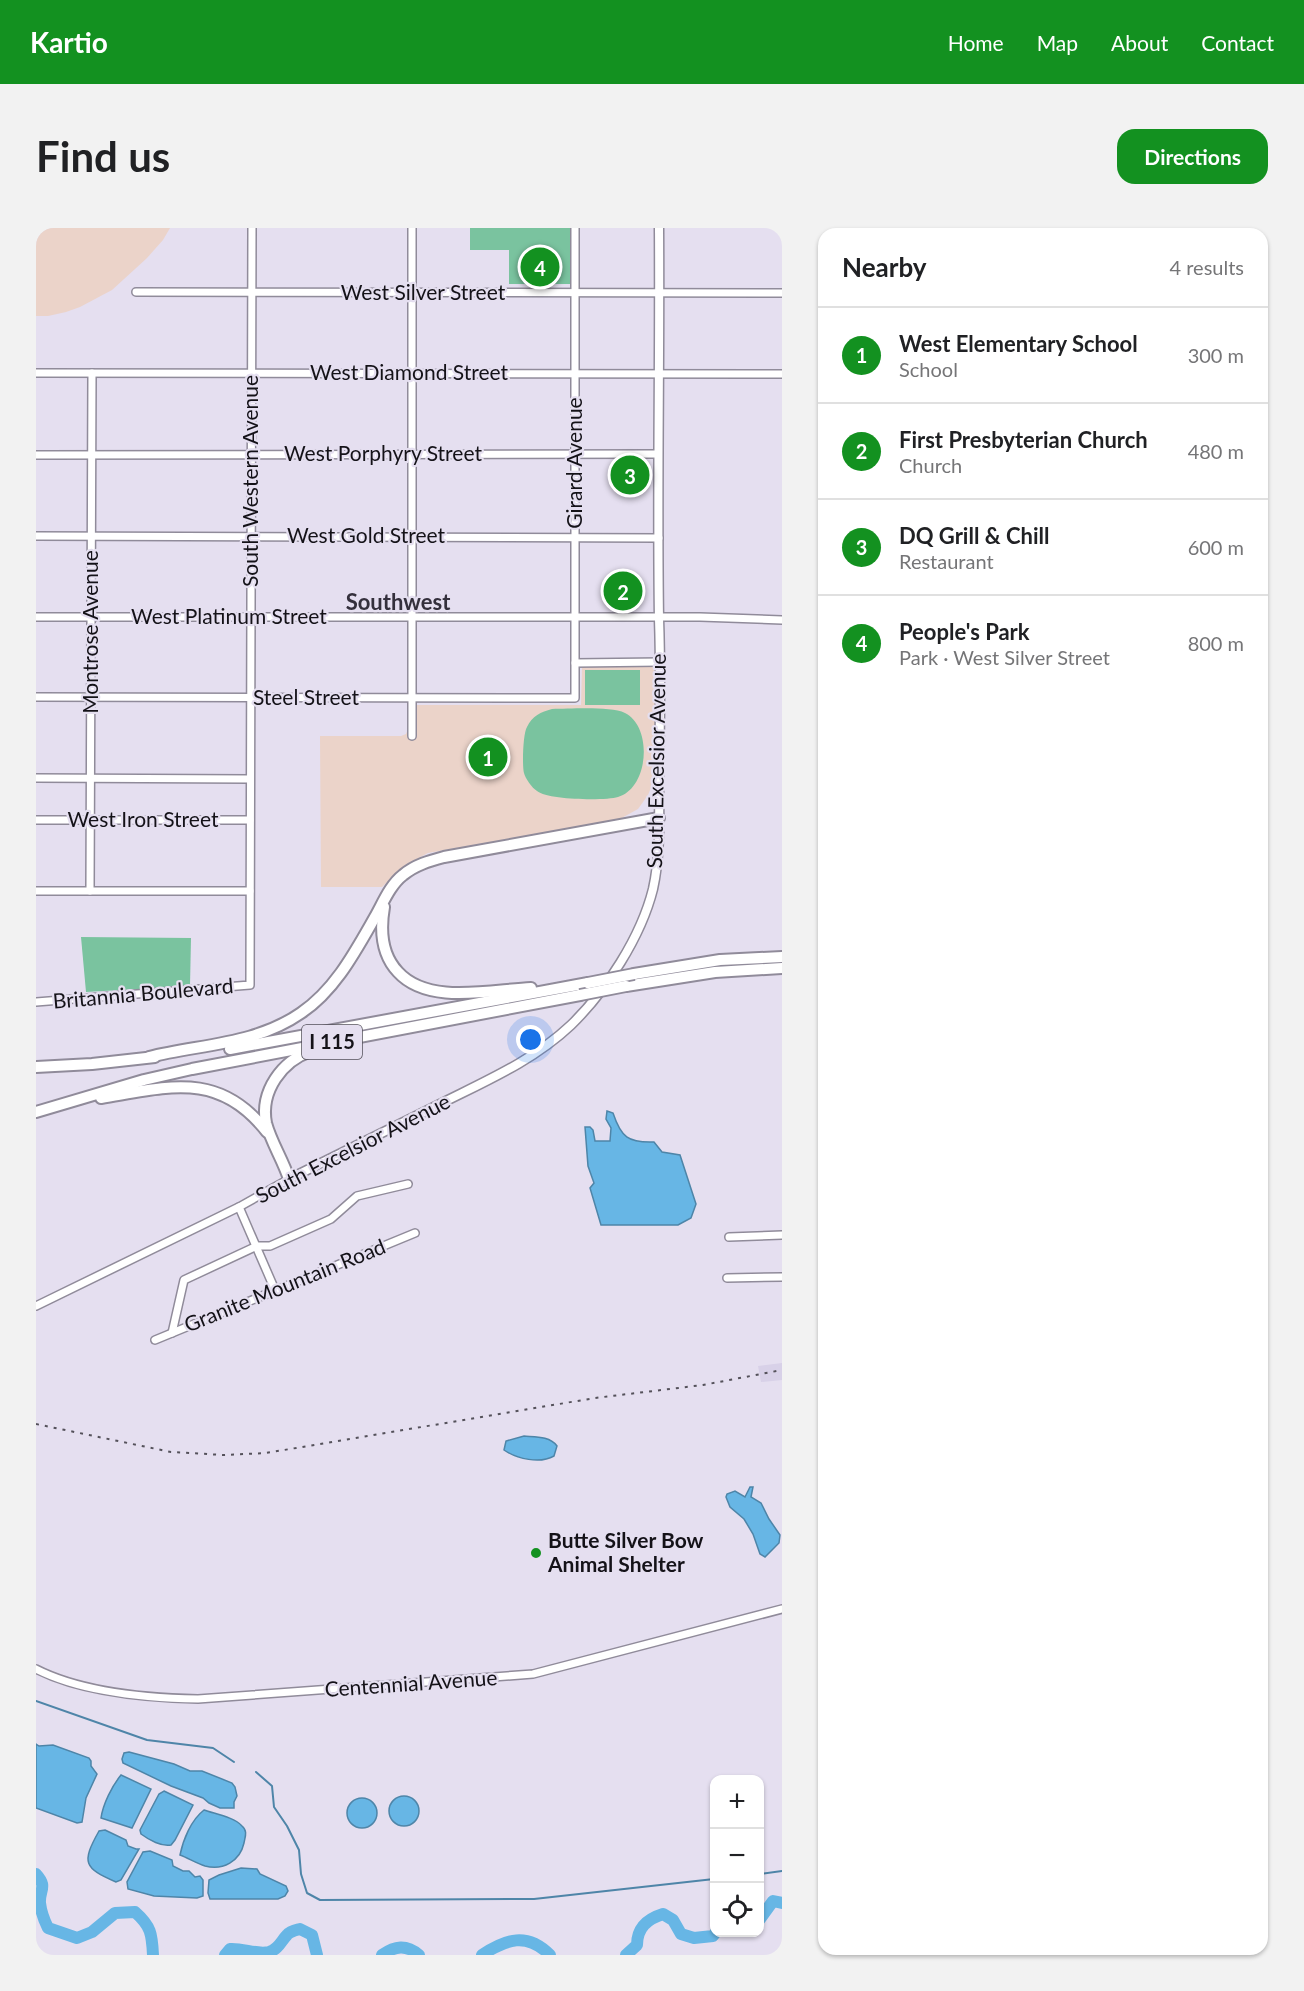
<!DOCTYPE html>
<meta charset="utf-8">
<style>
:root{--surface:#fff;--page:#f2f2f2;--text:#202124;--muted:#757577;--line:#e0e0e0;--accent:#139120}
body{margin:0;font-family:Lato,sans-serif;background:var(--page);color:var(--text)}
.controls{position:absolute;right:18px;bottom:18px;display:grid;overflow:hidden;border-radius:12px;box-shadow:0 2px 4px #0004}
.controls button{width:54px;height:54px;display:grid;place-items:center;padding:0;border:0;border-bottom:2px solid var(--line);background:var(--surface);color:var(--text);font:30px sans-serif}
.you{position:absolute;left:495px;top:812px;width:21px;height:21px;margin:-15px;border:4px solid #fff;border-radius:50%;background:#1a73e8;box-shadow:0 0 0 9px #1a73e833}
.badge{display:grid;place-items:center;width:39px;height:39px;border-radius:50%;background:var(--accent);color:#fff;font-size:20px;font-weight:700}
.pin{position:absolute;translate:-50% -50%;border:3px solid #fff;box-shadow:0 2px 6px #0006}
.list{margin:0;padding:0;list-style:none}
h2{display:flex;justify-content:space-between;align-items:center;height:78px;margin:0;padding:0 24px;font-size:26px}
h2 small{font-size:20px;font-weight:400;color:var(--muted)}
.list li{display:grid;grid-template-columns:39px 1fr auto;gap:18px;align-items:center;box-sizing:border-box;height:96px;padding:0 24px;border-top:2px solid var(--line)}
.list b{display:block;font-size:22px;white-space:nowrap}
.list p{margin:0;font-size:20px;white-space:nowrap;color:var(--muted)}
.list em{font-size:20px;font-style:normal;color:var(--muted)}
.icon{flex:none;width:33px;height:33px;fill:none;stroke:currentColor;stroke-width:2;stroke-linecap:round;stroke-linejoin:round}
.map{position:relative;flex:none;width:746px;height:1727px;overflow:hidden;border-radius:18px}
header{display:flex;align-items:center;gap:36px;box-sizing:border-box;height:84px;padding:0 30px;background:var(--accent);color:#fff}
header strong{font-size:28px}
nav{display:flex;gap:33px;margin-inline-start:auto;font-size:21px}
.intro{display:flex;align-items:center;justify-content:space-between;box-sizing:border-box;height:144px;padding:0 36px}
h1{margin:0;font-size:42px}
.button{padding:15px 27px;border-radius:18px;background:var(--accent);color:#fff;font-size:21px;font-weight:700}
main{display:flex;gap:36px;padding:0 36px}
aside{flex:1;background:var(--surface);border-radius:18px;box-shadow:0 2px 4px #0004}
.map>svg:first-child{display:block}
.built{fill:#d8d1e8}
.education{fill:#ebd3c9}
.green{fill:#7ac39f}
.water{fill:#67b6e5;stroke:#4e85a8;stroke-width:1.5}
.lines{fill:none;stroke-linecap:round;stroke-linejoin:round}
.stream{stroke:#4e85a8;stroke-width:2}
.river{stroke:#67b6e5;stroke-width:12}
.minor-casing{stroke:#908b9a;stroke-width:10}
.major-casing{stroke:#908b9a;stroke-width:11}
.highway-casing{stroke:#908b9a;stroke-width:14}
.minor{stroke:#fff;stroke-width:7}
.major{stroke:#fff;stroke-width:8}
.highway{stroke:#fff;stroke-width:10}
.rail{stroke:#54515a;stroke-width:2;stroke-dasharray:3 6;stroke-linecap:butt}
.highway-bridge-casing{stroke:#908b9a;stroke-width:14;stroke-linecap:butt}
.highway-bridge{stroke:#fff;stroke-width:10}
.poi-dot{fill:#139120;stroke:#e5dff0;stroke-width:2}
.labels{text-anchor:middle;stroke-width:4.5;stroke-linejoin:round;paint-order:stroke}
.shield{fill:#e5dff0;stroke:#535059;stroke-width:1.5}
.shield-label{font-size:20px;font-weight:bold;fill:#141218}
.street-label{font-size:21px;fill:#141218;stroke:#e5dff0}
.poi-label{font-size:21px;font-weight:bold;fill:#141218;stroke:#e5dff0;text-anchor:start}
.neighbourhood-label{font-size:22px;font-weight:bold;fill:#34303c;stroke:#e5dff0}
</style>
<header>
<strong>Kartio</strong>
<nav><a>Home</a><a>Map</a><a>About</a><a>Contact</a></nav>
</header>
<div class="intro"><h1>Find us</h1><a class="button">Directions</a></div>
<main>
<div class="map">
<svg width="746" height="1727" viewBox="0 0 746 1727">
<rect width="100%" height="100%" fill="#e5dff0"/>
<polygon class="built" points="746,1135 746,1152 725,1154 722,1138"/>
<g class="education">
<polygon points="0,0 134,0 127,12 111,30 76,62 44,79 30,84 12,88 0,88"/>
<polygon points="546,439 619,439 619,550 612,567 602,581 584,591 392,625 369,637 346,659 285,659 284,508 365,508 370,506 372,501 372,477 545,477"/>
</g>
<g class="green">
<polygon points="434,0 536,0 536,56 473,56 473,22 434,22"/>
<rect x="549" y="442" width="55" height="35"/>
<path d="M516,481C534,481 574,478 589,485C617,499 613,560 582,569C569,573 512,572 501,563C496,560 489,550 488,545C486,538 487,505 491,499C496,488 505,484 516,481Z"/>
<polygon points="45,709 155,710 154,758 50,764"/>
</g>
<g class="water">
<path d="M571,883L577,885C585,909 592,915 618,914L626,924L644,927L660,976L655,990L642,997H565L554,960L558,955L552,938L549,899H554L557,902L559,913H574L575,900L570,891Z"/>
<path d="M488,1208C499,1209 514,1208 521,1218L518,1228C504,1236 481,1231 468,1222L470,1213Z"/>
<polygon points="714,1259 717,1259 715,1269 725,1275 733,1291 744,1307 743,1315 729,1329 724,1326 717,1306 708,1291 694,1279 690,1269 691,1266 699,1263 709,1269"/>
<polygon points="0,1516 3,1518 17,1517 53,1530 55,1533 55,1538 61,1546 50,1570 46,1594 41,1595 0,1580"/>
<polygon points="93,1524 138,1536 154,1543 166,1543 196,1555 199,1559 201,1568 198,1574 198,1580 184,1580 173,1575 167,1570 135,1558 87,1535 86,1531 88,1525"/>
<path d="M85,1547L115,1561L96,1600L65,1590C67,1576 76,1558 85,1547Z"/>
<path d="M128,1563L157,1577L139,1612L135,1617C126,1619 113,1612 105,1606L104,1602L123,1566Z"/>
<circle cx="368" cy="1583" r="15"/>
<circle cx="326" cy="1585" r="15"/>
<path d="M168,1582C179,1586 198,1589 206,1598C212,1603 209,1609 208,1615C204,1633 187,1643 169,1638C160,1635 152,1630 144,1627C147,1612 155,1592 168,1582Z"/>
<path d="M69,1602L90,1612L92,1618L100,1621H103L85,1652L80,1654C48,1640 45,1635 63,1603Z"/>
<polygon points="114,1623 136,1632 137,1638 147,1643 153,1643 159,1649 164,1648 167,1652 167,1668 161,1670 118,1668 92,1661 91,1654 107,1624"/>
<polygon points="205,1640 221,1641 224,1646 250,1658 252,1663 249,1668 242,1671 174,1671 172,1665 173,1652 183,1647"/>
</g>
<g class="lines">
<g class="stream">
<polyline points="0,1473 111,1512 177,1520 198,1534"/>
<polyline points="220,1544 236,1558 238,1579 251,1598 263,1622 265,1646 271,1665 284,1672 498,1671 678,1651"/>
<polyline points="724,1646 746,1643"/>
</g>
<g class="river">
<path d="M0,1646C12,1659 3,1662 4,1675C5,1684 8,1692 12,1700L41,1710L56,1704L79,1685L99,1684C115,1698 116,1706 117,1727"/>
<polyline points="724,1691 737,1673 746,1675"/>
<path d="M189,1727L194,1721C207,1720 221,1727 233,1724C243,1721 245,1713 251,1707C254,1703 260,1702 264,1701L276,1707L281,1727"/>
<path d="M346,1727C359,1718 370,1716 383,1727"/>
<path d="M446,1727C470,1711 491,1704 514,1727"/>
<path d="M590,1727L601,1717C601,1700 611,1691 627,1686L637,1692L645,1706L658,1710L677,1708L680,1704"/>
</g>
<defs>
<g id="minor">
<polyline points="100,64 746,65"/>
<polyline points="0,145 746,146"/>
<polyline points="0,227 622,226"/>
<polyline points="0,308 623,310"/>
<polyline points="0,389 664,389 746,392"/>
<polyline points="539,435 625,434"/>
<polyline points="0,469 539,470 539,0"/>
<path d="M376,508C377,338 376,169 376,0"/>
<polyline points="0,550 214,551"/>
<polyline points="0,592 214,592"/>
<polyline points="0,663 214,663"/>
<polyline points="54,663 56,145"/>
<polyline points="0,774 214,757 216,0"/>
<polyline points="203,979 239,1062"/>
<polyline points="693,1009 746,1007"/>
<polyline points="691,1050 746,1049"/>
<polyline points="0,1078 203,979 253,951"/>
<polyline points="136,1105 148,1052 221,1018 234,1018 295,991 321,968 372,956"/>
<polyline points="119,1112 379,1005"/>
<path d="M0,1441C45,1464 112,1470 162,1471L497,1446L746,1381"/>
</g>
<path id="major" d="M253,951C305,925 356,900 408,874C452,852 498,832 535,797C570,763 605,709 617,661C625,625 623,588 623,552C624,498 625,445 623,391C621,261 624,130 623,0"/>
<g id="highway">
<path d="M348,679C344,702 345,726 362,744C392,777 453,762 495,760"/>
<polyline points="598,746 684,732 746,729"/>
<polyline points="590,758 679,744 746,740"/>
<polyline points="194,821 552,755"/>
<path d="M113,829C165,816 219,817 265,785C299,762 319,724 339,689C347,675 354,657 367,647C379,637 393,633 408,629L623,590"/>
<polyline points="0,839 56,836 119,829"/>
<path d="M65,870C132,859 183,842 231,904"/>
<polyline points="0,884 108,852 156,841 544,767"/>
<path d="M253,951C247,932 235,914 230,895C224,863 246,833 275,823"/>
</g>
</defs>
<use href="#minor" class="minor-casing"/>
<use href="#major" class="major-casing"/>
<use href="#highway" class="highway-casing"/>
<use href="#minor" class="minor"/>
<use href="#major" class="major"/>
<use href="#highway" class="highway"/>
<g class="rail">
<polyline points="0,1196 135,1224 188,1227 230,1225 559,1170 667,1157 746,1142"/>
<polyline points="0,1727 1,1727"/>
</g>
<defs>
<g id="highway-bridge">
<polyline points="552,755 598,746"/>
<polyline points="544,767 590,758"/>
</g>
</defs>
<use href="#highway-bridge" class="highway-bridge-casing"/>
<use href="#highway-bridge" class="highway-bridge"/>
</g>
<circle class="poi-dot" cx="500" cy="1325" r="6"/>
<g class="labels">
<rect class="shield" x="266" y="797" width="60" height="34" rx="4.5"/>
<g class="shield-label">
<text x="296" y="821">I 115</text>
</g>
<g class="street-label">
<text x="387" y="72">West Silver Street</text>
<text x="373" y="152">West Diamond Street</text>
<text x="347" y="233">West Porphyry Street</text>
<text transform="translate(539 235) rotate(-90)" y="7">Girard Avenue</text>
<text transform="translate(215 253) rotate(-90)" y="7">South Western Avenue</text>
<text x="330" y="315">West Gold Street</text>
<text x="193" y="396">West Platinum Street</text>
<text transform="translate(55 404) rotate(-90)" y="7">Montrose Avenue</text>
<text x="270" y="477">Steel Street</text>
<text transform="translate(621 533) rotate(-89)" y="7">South Excelsior Avenue</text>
<text x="107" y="599">West Iron Street</text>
<text transform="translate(107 766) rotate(-5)" y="7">Britannia Boulevard</text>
<text transform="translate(317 921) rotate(-27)" y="7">South Excelsior Avenue</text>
<text transform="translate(249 1058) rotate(-22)" y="7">Granite Mountain Road</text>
<text transform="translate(375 1456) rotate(-4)" y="7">Centennial Avenue</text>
</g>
<g class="poi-label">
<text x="512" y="1320">Butte Silver Bow<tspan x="512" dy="24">Animal Shelter</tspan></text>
</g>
<g class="neighbourhood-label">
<text x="362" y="382">Southwest</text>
</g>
</g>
</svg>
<div class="controls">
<button>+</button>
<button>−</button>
<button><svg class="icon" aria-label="locate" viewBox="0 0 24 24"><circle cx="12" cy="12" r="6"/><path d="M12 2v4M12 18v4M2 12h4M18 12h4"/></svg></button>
</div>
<div class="you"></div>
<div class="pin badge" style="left:452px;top:529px">1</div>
<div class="pin badge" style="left:587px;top:363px">2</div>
<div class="pin badge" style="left:594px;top:247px">3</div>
<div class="pin badge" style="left:504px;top:39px">4</div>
</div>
<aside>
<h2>Nearby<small>4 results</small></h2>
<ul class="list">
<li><span class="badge">1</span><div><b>West Elementary School</b><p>School</p></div><em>300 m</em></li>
<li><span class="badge">2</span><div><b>First Presbyterian Church</b><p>Church</p></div><em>480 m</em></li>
<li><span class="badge">3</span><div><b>DQ Grill &amp; Chill</b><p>Restaurant</p></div><em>600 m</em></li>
<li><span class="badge">4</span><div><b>People's Park</b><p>Park · West Silver Street</p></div><em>800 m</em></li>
</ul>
</aside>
</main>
